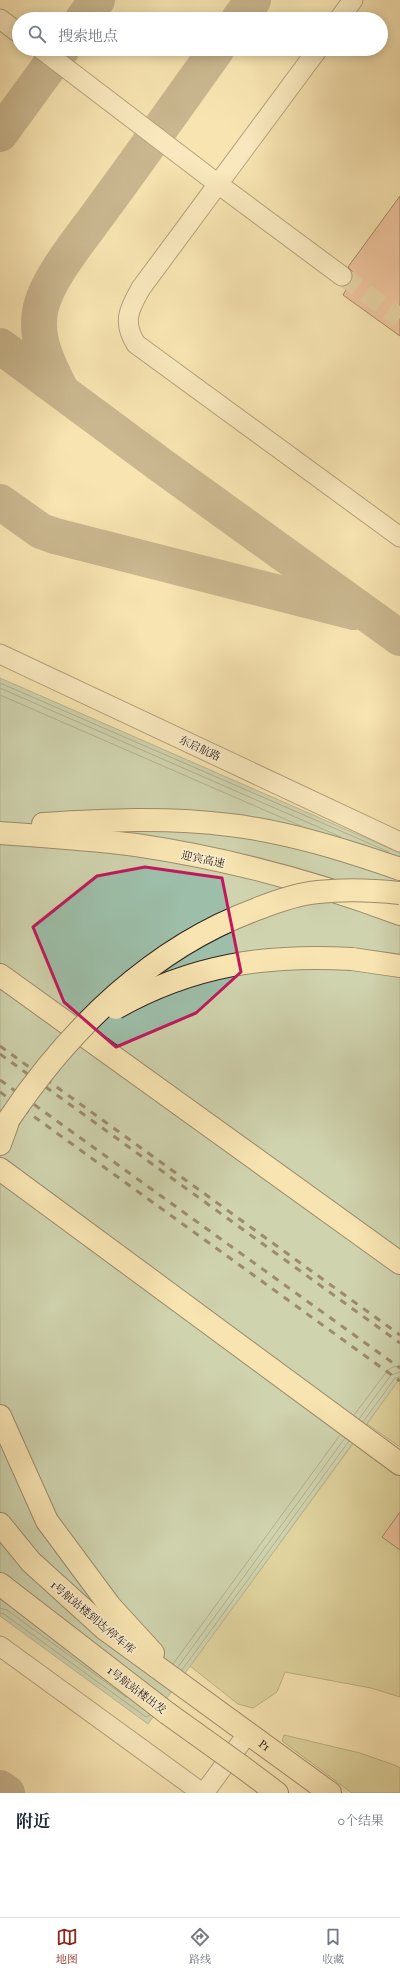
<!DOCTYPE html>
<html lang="zh">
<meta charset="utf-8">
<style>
:root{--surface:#fff;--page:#f6f6f7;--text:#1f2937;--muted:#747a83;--line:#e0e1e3;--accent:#8f2418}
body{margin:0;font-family:"IM FELL Great Primer","Noto Serif SC",serif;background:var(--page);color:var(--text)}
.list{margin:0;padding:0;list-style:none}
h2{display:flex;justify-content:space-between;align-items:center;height:52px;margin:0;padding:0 16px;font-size:17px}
h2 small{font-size:13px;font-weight:400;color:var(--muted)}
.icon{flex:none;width:22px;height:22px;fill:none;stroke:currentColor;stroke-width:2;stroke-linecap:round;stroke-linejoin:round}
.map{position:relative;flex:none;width:400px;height:1793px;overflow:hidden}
.search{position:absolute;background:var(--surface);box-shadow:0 2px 10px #0003;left:12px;right:12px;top:12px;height:44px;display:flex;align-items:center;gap:10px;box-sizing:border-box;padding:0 14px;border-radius:22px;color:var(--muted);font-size:15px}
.sheet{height:124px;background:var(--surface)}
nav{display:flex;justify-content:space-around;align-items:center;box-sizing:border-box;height:56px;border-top:1px solid var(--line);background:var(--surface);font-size:11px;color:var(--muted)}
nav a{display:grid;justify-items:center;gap:2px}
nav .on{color:var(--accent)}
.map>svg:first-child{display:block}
.green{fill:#c3c287;stroke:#787250}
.water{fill:#9dbfaa;stroke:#708070}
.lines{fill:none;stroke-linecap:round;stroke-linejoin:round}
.shore{stroke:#657062;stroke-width:1}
.taxiway{stroke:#928266;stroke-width:36}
.building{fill:#e5a188;stroke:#2d211a}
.minor-tunnel{stroke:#cfbd93;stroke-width:19;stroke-dasharray:19 10;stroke-linecap:butt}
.minor-casing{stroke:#605240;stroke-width:21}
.major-casing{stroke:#2d211a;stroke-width:24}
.highway-casing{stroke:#2d211a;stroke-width:24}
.minor{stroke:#faedcc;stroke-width:19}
.major{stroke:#f7e4b1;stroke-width:22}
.highway{stroke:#f7e4b1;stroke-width:22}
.rail{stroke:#2d211a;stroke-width:3;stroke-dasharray:7 7;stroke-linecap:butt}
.major-bridge-casing{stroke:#2d211a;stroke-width:24;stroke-linecap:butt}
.major-bridge{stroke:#f7e4b1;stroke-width:22}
.marked{fill:none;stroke:#c2185b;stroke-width:3;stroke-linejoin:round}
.labels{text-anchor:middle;stroke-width:3.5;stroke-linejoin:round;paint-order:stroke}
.street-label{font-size:11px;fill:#2d211a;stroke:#faedcc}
</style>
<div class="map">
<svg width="400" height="1793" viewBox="0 0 400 1793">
<rect width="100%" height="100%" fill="#f7e4b1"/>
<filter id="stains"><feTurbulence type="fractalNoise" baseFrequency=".005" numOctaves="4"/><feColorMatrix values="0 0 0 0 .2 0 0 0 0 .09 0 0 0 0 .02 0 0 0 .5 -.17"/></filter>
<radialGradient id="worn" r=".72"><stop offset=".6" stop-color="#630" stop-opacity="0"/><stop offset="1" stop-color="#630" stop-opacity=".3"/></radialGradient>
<g class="green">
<polygon points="400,1378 400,1447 367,1424"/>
<polygon points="355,1441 400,1473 400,1697 371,1688 285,1672 277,1692 253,1708 238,1704 190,1666"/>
<polygon points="284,1735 360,1753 397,1766 400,1768 400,1793 352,1793 282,1741"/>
</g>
<polygon class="water" points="0,678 400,853 400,1378 148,1724 0,1616"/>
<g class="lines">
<g class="shore">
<polyline points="0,683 389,852"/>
<polyline points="0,688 341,837"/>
<polyline points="0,695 301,826"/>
<polyline points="354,1415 388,1370 393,1367 400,1366"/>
<polyline points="359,1419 391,1375 400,1372"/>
<polyline points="363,1422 395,1378 400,1377"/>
<polyline points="0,1608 7,1610 126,1697"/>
<polyline points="0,1613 4,1614 146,1717 150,1715"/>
<polyline points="173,1664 340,1435"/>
<polyline points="178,1667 345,1438"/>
<polyline points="182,1670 349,1441"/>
</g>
<g class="taxiway">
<polyline points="83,19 97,0"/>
<polyline points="239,19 253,0"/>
<polyline points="0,134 62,49"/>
<polyline points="0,346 162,466 400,638"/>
<path d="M61,390C49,366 35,340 40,312C45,280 83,236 102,209C141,156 179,102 217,49"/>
<polyline points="0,502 41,531 55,536 354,612"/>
<polyline points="0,1788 7,1793"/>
</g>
</g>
<g class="building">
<polygon points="400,196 400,336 343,295 353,278 352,271 348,267"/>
<polygon points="400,1512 400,1550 382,1537"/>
</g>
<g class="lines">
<polyline class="minor-tunnel" points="342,276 400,318"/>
<defs>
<g id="minor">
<polyline points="0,19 19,33"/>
<polyline points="339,19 353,0"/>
<polyline points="41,49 218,184 342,276"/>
<path d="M318,49L141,288C129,309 122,322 136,344L400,537"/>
<polyline points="0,654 400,842"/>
<polyline points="0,1646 202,1793"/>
<polyline points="204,1793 248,1733"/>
</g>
<g id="major">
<path d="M43,824C105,820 169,817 230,825C288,832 345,850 400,869"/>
<path d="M0,833C45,836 91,839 136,845C224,858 317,883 400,914"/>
<polyline points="352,959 400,966"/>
<polyline points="0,1144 9,1119"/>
<polyline points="0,1416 47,1521 110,1606 153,1653"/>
<path id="s1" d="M0,1524L31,1562L105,1629L330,1793"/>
<polyline points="0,1584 167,1713"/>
<polyline points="241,1766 277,1793"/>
</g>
<g id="highway">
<polyline points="0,975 400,1263"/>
<polyline points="0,1169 400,1464"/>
</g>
</defs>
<use href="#minor" class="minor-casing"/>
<use href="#major" class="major-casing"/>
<use href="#highway" class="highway-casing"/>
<use href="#minor" class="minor"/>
<use href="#major" class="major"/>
<use href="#highway" class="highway"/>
<g class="rail">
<polyline points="0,1046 400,1335"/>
<polyline points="0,1054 400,1343"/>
<polyline points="0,1080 400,1368"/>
<polyline points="0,1092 400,1381"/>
</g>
<defs>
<g id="major-bridge">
<path d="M116,1008C192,965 266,954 352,959"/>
<path d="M9,1119C70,1028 153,947 257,909C277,901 297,894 318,892C346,889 373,890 400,893"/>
<polyline points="167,1713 241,1766"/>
</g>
</defs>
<use href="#major-bridge" class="major-bridge-casing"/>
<use href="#major-bridge" class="major-bridge"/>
</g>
<path d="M0 0H400V1793H0ZM145,867L222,878L241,972L196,1013L116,1047L64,1002L33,927L97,876Z" fill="#f7e4b1" fill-opacity=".55" fill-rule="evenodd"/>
<path class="marked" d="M145,867L222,878L241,972L196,1013L116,1047L64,1002L33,927L97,876Z"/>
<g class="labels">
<g class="street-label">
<text transform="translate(200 748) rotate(25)" y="4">东启航路</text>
<text transform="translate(203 859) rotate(12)" y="4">迎宾高速</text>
<text transform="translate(93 1617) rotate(40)" y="4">1号航站楼到达/停车库</text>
<text transform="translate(137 1690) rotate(37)" y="4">1号航站楼出发</text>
<text dy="4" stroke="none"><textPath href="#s1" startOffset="346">P1</textPath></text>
</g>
</g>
<rect width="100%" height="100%" filter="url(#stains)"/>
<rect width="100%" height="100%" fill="url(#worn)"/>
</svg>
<div class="search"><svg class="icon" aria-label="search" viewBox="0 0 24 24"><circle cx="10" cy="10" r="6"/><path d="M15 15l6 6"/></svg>搜索地点</div>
</div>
<section class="sheet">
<h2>附近<small>0个结果</small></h2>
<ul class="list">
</ul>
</section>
<nav>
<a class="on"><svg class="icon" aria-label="map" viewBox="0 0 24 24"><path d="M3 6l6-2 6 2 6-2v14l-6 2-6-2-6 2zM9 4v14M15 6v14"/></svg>地图</a>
<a><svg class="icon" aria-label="directions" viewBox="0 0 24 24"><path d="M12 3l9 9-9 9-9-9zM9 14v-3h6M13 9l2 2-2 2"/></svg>路线</a>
<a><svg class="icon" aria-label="saved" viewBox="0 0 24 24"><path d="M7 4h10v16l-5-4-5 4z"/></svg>收藏</a>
</nav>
